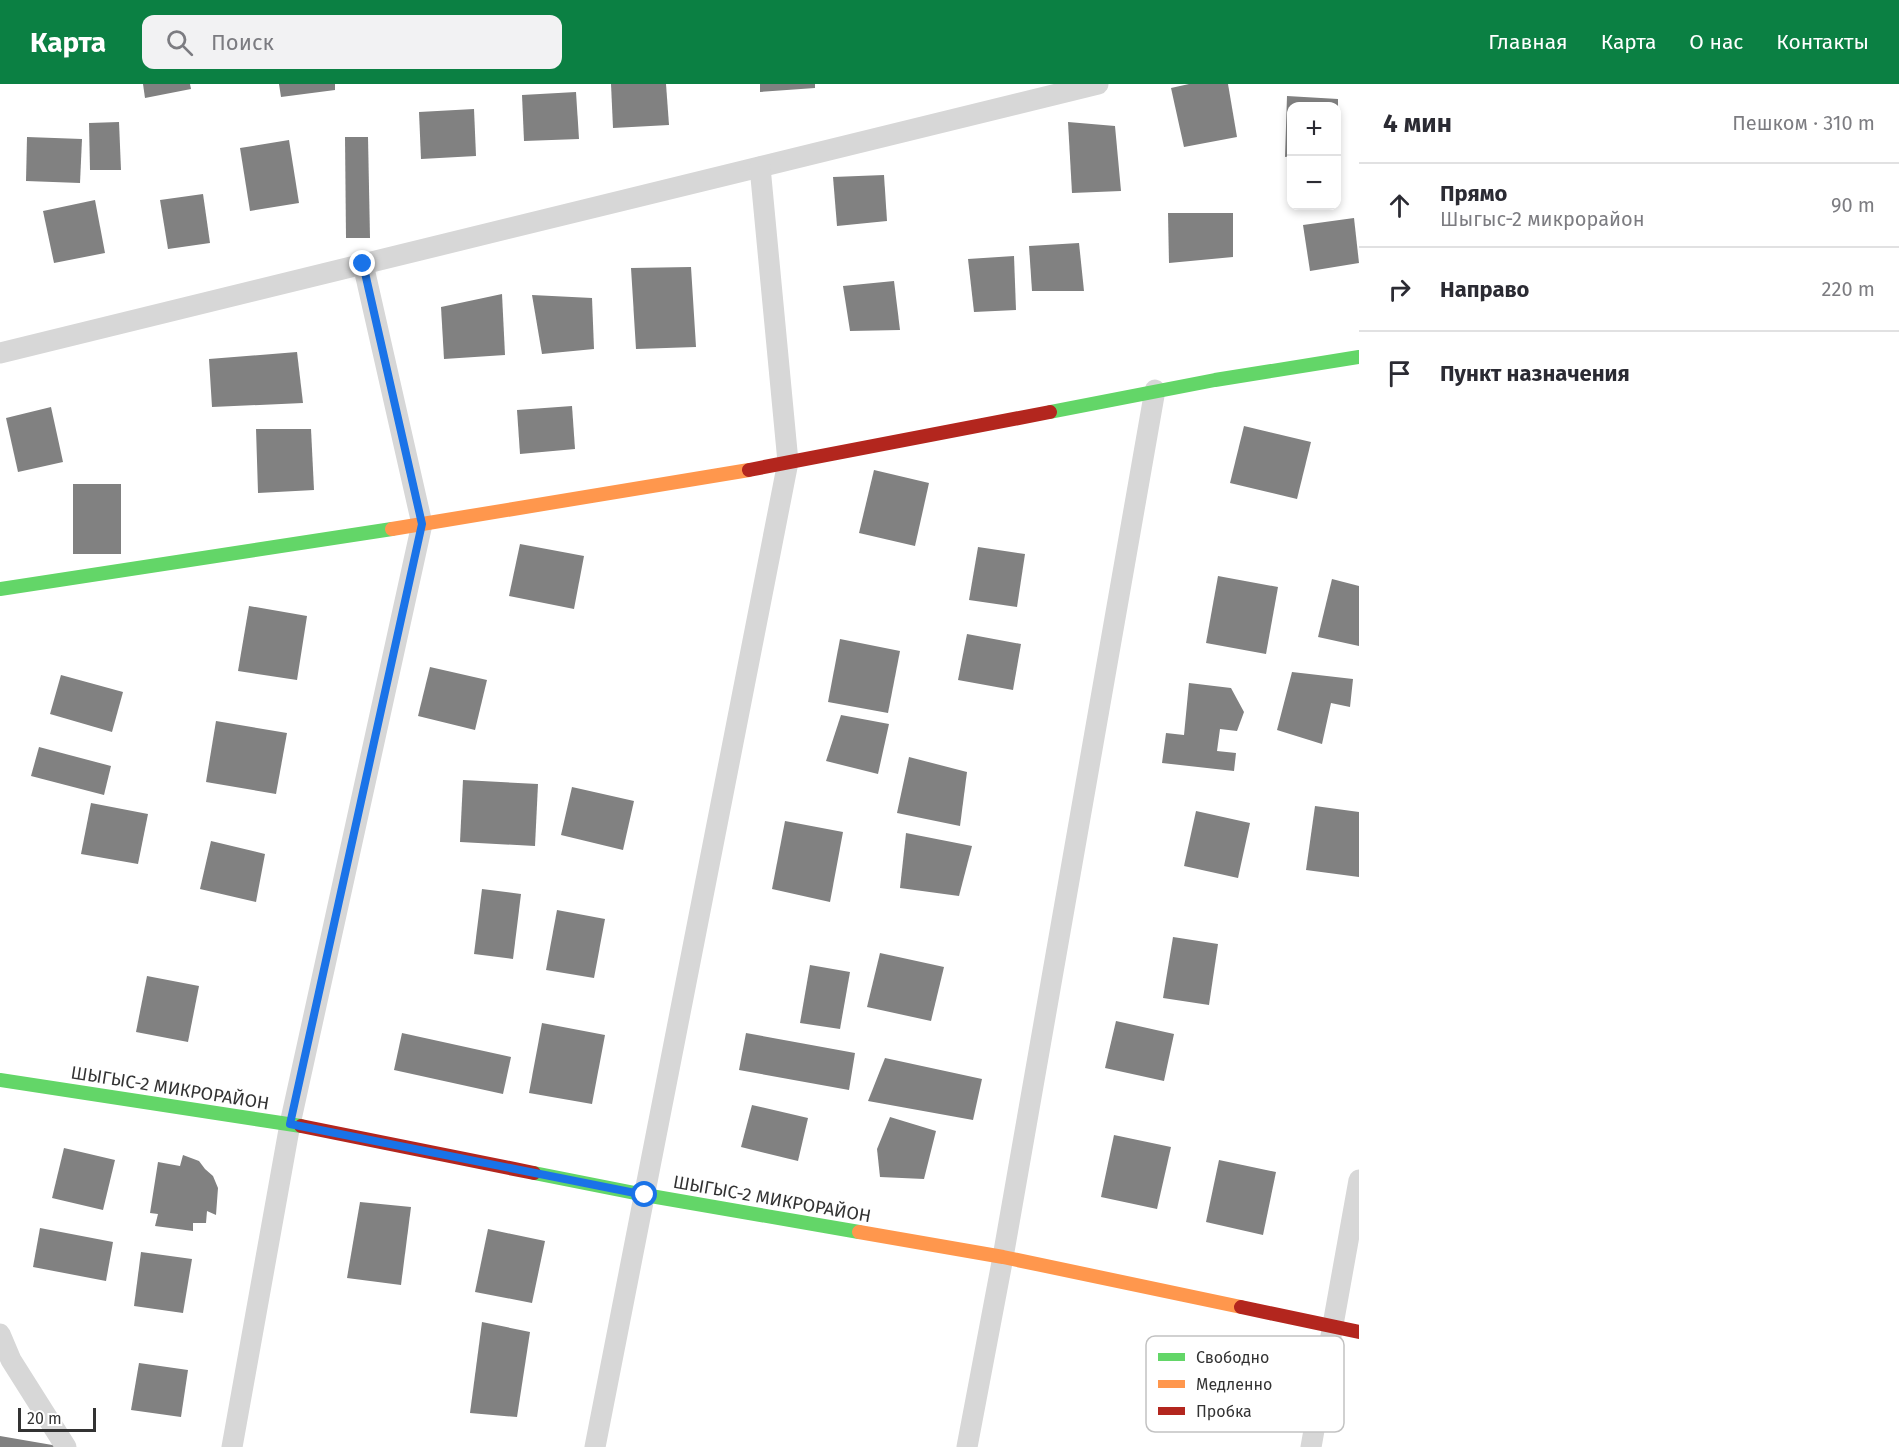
<!DOCTYPE html>
<html lang="ru">
<meta charset="utf-8">
<style>
:root{--surface:#fff;--page:#f2f2f3;--text:#2b2b33;--muted:#7c7c81;--line:#e1e1e2;--accent:#0b8043}
body{margin:0;font-family:"Fira Sans",sans-serif;background:var(--page);color:var(--text)}
.controls{position:absolute;right:18px;top:18px;display:grid;overflow:hidden;border-radius:12px;box-shadow:0 3px 9px #0003}
.controls button{width:54px;height:54px;display:grid;place-items:center;padding:0;border:0;border-bottom:2px solid var(--line);background:var(--surface);color:var(--text);font:30px sans-serif}
.scale{position:absolute;left:18px;bottom:15px;width:78px;box-sizing:border-box;padding-left:6px;border:3px solid #333;border-top:0;font-size:16px;line-height:21px;white-space:nowrap;color:#333;-webkit-text-stroke:4px #fff;paint-order:stroke}
.stop{position:absolute;width:18px;height:18px;margin:-14px;border:4px solid #1a73e8;border-radius:50%;background:#fff}
.stop.end{background:#1a73e8;border-color:#fff;box-shadow:0 2px 6px #0008}
.list{margin:0;padding:0;list-style:none}
h2{display:flex;justify-content:space-between;align-items:center;height:78px;margin:0;padding:0 24px;font-size:26px}
h2 small{font-size:20px;font-weight:400;color:var(--muted)}
.list li{display:grid;grid-template-columns:39px 1fr auto;gap:18px;align-items:center;box-sizing:border-box;height:84px;padding:0 24px;border-top:2px solid var(--line)}
.list b{display:block;font-size:22px;white-space:nowrap}
.list p{margin:0;font-size:20px;white-space:nowrap;color:var(--muted)}
.list em{font-size:20px;font-style:normal;color:var(--muted)}
.icon{flex:none;width:33px;height:33px;fill:none;stroke:currentColor;stroke-width:2;stroke-linecap:round;stroke-linejoin:round}
.map{position:relative;flex:none;width:1359px;height:1363px;overflow:hidden}
header{display:flex;align-items:center;gap:36px;box-sizing:border-box;height:84px;padding:0 30px;background:var(--accent);color:#fff}
header strong{font-size:28px}
nav{display:flex;gap:33px;margin-inline-start:auto;font-size:21px}
.search{width:420px;height:54px;background:var(--page);display:flex;align-items:center;gap:15px;box-sizing:border-box;padding:0 21px;border-radius:12px;color:var(--muted);font-size:22px}
main{display:flex}
aside{flex:1;background:var(--surface)}
.map>svg:first-child{display:block}
.building{fill:#818181}
.lines{fill:none;stroke-linecap:round;stroke-linejoin:round}
.street{stroke:#d7d7d7;stroke-width:21}
.fast{stroke:#63d668;stroke-width:14}
.slow{stroke:#ff974d;stroke-width:14}
.jam{stroke:#b3261e;stroke-width:14}
.route{stroke:#1a73e8;stroke-width:8}
.labels{text-anchor:middle;stroke-width:6;stroke-linejoin:round;paint-order:stroke}
.street-label{font-size:18px;fill:#333;stroke:#fff}
.key{fill:#fff;stroke:#c2c2c2;stroke-width:1.5}
.key-label{font-size:16px;fill:#333}
</style>
<header>
<strong>Карта</strong>
<div class="search"><svg class="icon" aria-label="search" viewBox="0 0 24 24"><circle cx="10" cy="10" r="6"/><path d="M15 15l6 6"/></svg>Поиск</div>
<nav><a>Главная</a><a>Карта</a><a>О нас</a><a>Контакты</a></nav>
</header>
<main>
<div class="map">
<svg width="1359" height="1363" viewBox="0 0 1359 1363">
<rect width="100%" height="100%" fill="#fff"/>
<g class="building">
<polygon points="143,0 190,0 191,5 145,14"/>
<polygon points="279,0 335,0 335,6 281,13"/>
<polygon points="611,0 666,0 669,41 613,44"/>
<polygon points="760,0 815,0 815,4 760,8"/>
<polygon points="1189,0 1228,0 1237,53 1184,63 1171,4"/>
<polygon points="576,8 579,55 524,57 522,11"/>
<polygon points="1287,12 1338,15 1338,22 1292,22 1292,72 1285,73"/>
<polygon points="1336,24 1338,24 1340,67 1336,67"/>
<polygon points="474,25 476,72 421,75 419,28"/>
<polygon points="119,38 121,86 90,86 89,39"/>
<polygon points="1068,38 1115,42 1121,107 1072,109"/>
<polygon points="27,53 82,55 80,99 26,97"/>
<polygon points="345,53 368,53 370,154 346,154"/>
<polygon points="289,56 299,119 250,127 240,64"/>
<polygon points="884,91 887,137 837,142 833,93"/>
<polygon points="203,110 210,159 168,165 160,116"/>
<polygon points="95,116 105,169 54,179 43,127"/>
<polygon points="1168,129 1233,129 1233,173 1169,179"/>
<polygon points="1354,134 1359,179 1310,187 1303,141"/>
<polygon points="1079,159 1084,207 1032,207 1029,162"/>
<polygon points="1014,172 1016,226 974,228 968,175"/>
<polygon points="691,183 696,263 636,265 631,184"/>
<polygon points="894,197 900,246 850,247 843,202"/>
<polygon points="502,210 505,271 444,275 441,223"/>
<polygon points="532,211 592,214 594,265 542,270"/>
<polygon points="297,268 303,319 212,323 209,275"/>
<polygon points="572,322 575,365 520,370 517,326"/>
<polygon points="51,323 63,378 18,388 6,334"/>
<polygon points="1244,342 1311,358 1297,415 1230,399"/>
<polygon points="256,345 311,345 314,406 258,409"/>
<polygon points="874,386 929,399 915,462 859,449"/>
<rect x="73" y="400" width="48" height="70"/>
<polygon points="520,460 584,472 574,525 509,512"/>
<polygon points="978,463 1025,470 1017,523 969,516"/>
<polygon points="1218,492 1278,503 1266,570 1206,559"/>
<polygon points="1332,495 1359,502 1359,562 1318,553"/>
<polygon points="249,522 307,532 297,596 238,587"/>
<polygon points="967,550 1021,560 1013,606 958,596"/>
<polygon points="840,555 900,567 888,629 828,618"/>
<polygon points="430,583 487,596 475,646 418,632"/>
<polygon points="1292,588 1353,595 1350,623 1331,619 1322,660 1277,646"/>
<polygon points="61,591 123,608 112,648 50,630"/>
<polygon points="1189,599 1231,604 1244,628 1237,647 1220,645 1217,667 1236,669 1234,687 1162,679 1166,649 1184,651"/>
<polygon points="841,631 889,640 878,690 826,677"/>
<polygon points="216,637 287,649 276,710 206,698"/>
<polygon points="39,663 111,682 104,711 31,692"/>
<polygon points="909,673 967,688 960,742 897,729"/>
<polygon points="463,696 538,700 535,762 460,758"/>
<polygon points="572,703 634,717 623,766 561,751"/>
<polygon points="91,719 148,730 138,780 81,770"/>
<polygon points="1315,722 1359,728 1359,793 1306,786"/>
<polygon points="1196,727 1250,739 1238,794 1184,782"/>
<polygon points="785,737 843,748 830,818 772,805"/>
<polygon points="906,749 972,762 959,812 900,804"/>
<polygon points="211,757 265,770 256,818 200,805"/>
<polygon points="482,805 521,810 513,875 474,870"/>
<polygon points="557,826 605,835 594,894 546,886"/>
<polygon points="1173,853 1218,860 1209,921 1163,914"/>
<polygon points="880,869 944,883 931,937 867,923"/>
<polygon points="810,881 850,888 840,945 800,939"/>
<polygon points="147,892 199,902 188,958 136,948"/>
<polygon points="1116,937 1174,950 1164,997 1105,984"/>
<polygon points="542,939 605,951 592,1020 529,1009"/>
<polygon points="402,949 511,973 503,1010 394,986"/>
<polygon points="746,949 855,969 849,1006 739,986"/>
<polygon points="885,974 982,995 973,1036 868,1017"/>
<polygon points="752,1021 808,1034 798,1077 741,1063"/>
<polygon points="890,1033 936,1047 924,1095 880,1093 877,1065"/>
<polygon points="1114,1051 1171,1063 1157,1125 1101,1113"/>
<polygon points="64,1064 115,1076 103,1126 52,1114"/>
<polygon points="183,1071 199,1077 205,1085 213,1092 218,1104 216,1131 207,1127 206,1139 193,1139 193,1147 155,1142 158,1130 150,1129 158,1078 180,1082"/>
<polygon points="1219,1076 1276,1088 1263,1151 1206,1138"/>
<polygon points="360,1118 411,1123 401,1201 347,1194"/>
<polygon points="40,1144 113,1158 106,1197 33,1183"/>
<polygon points="488,1145 545,1157 532,1219 475,1208"/>
<polygon points="141,1168 192,1175 183,1229 134,1222"/>
<polygon points="482,1238 530,1248 517,1333 470,1329"/>
<polygon points="139,1279 188,1286 181,1333 131,1326"/>
<polygon points="0,1352 58,1362 58,1363 0,1363"/>
</g>
<g class="lines">
<g class="street">
<polyline points="0,269 1098,0"/>
<polyline points="0,1250 11,1276 66,1363"/>
<polyline points="232,1363 290,1040 422,440 363,180"/>
<polyline points="595,1363 788,378 760,83"/>
<polyline points="967,1363 1003,1173 1155,306"/>
<polyline points="1311,1363 1359,1096"/>
</g>
<g class="fast">
<polyline points="1050,328 1215,296 1359,273"/>
<polyline points="0,505 392,445"/>
<polyline points="0,996 301,1042"/>
<polyline points="534,1089 645,1111 859,1148"/>
</g>
<g class="slow">
<polyline points="392,445 749,386"/>
<polyline points="859,1148 1003,1173 1241,1223"/>
</g>
<g class="jam">
<polyline points="749,386 1050,328"/>
<polyline points="301,1042 534,1089"/>
<polyline points="1241,1223 1359,1248"/>
</g>
</g>
<g class="lines">
<polyline class="route" points="363,180 422,440 290,1040 645,1111"/>
</g>
<g class="labels">
<g class="street-label">
<text transform="translate(170 1004) rotate(9)" y="6">ШЫГЫС-2 МИКРОРАЙОН</text>
<text transform="translate(772 1115) rotate(10)" y="6">ШЫГЫС-2 МИКРОРАЙОН</text>
</g>
</g>
<rect x="1146" y="1252" width="198" height="96" rx="9" class="key"/>
<rect x="1158" y="1269" width="27" height="8" fill="#63d668"/>
<rect x="1158" y="1296" width="27" height="8" fill="#ff974d"/>
<rect x="1158" y="1323" width="27" height="8" fill="#b3261e"/>
<g class="key-label">
<text x="1196" y="1279">Свободно</text>
<text x="1196" y="1306">Медленно</text>
<text x="1196" y="1333">Пробка</text>
</g>
</svg>
<div class="controls">
<button>+</button>
<button>−</button>
</div>
<div class="scale">20 m</div>
<div class="stop" style="left:645px;top:1111px"></div>
<div class="stop end" style="left:363px;top:180px"></div>
</div>
<aside>
<h2>4 мин<small>Пешком · 310 m</small></h2>
<ul class="list">
<li><svg class="icon" aria-label="ahead" viewBox="0 0 24 24"><path d="M12 20V5M6 11l6-6 6 6"/></svg><div><b>Прямо</b><p>Шыгыс-2 микрорайон</p></div><em>90 m</em></li>
<li><svg class="icon" aria-label="right" viewBox="0 0 24 24"><path d="M7 20v-9h11M14 6l5 5-5 5"/></svg><div><b>Направо</b></div><em>220 m</em></li>
<li><svg class="icon" aria-label="arrive" viewBox="0 0 24 24"><path d="M6 21V4h12l-3 4 3 4H6"/></svg><div><b>Пункт назначения</b></div></li>
</ul>
</aside>
</main>
